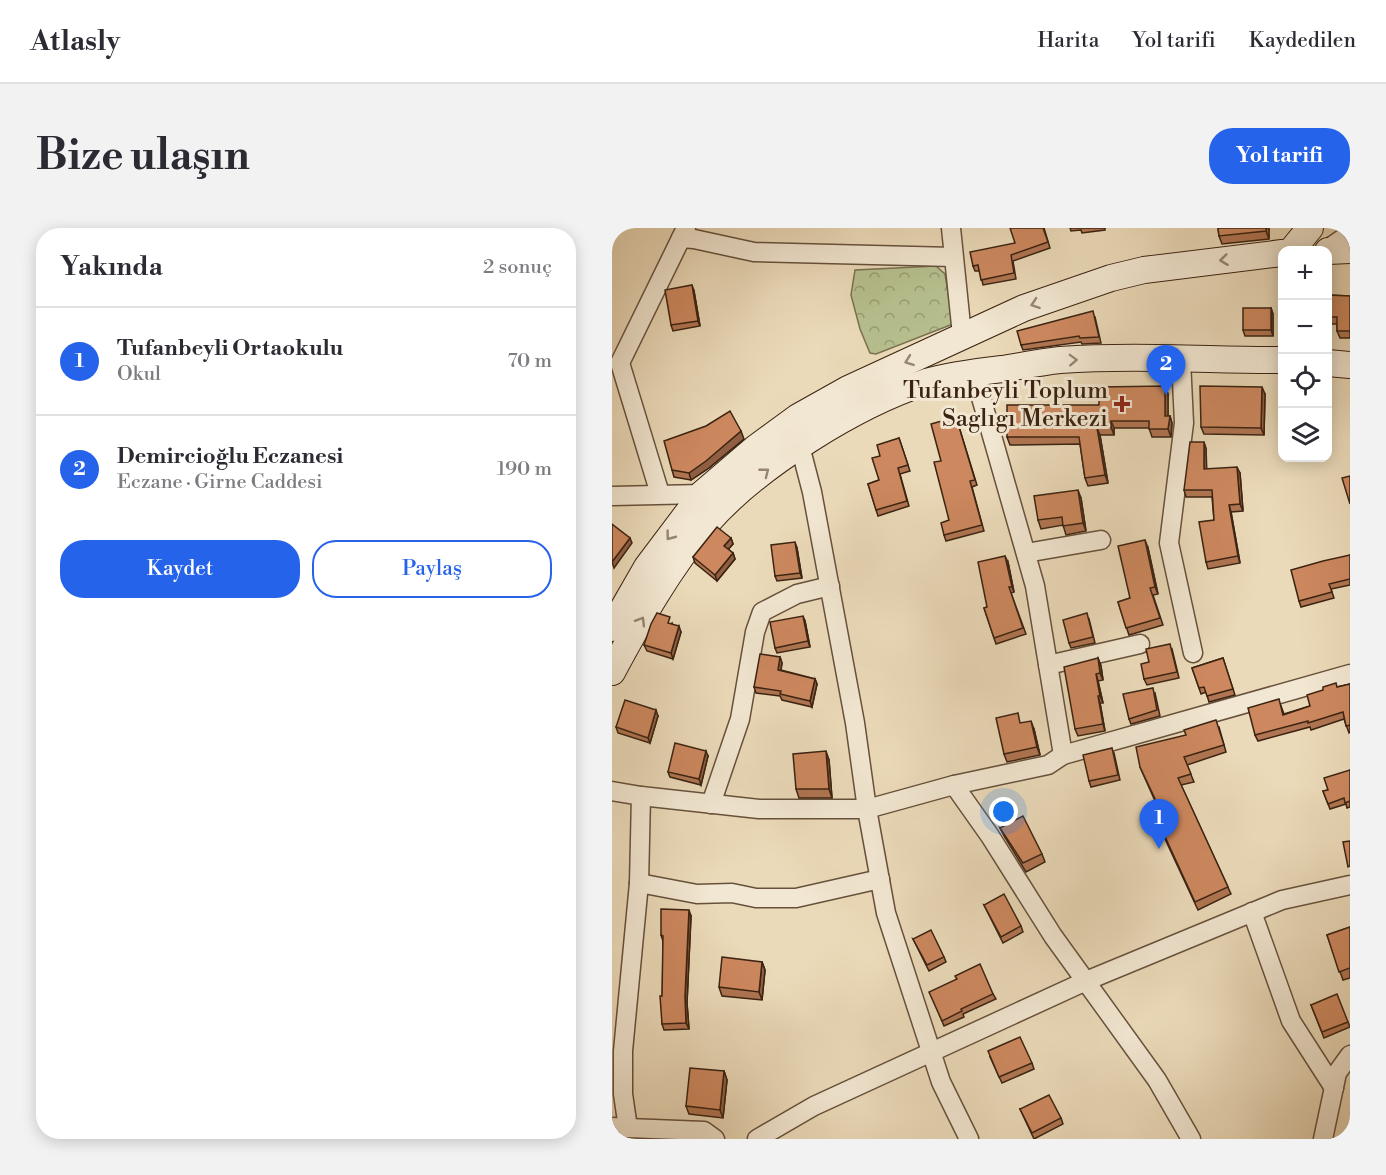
<!DOCTYPE html>
<html lang="tr">
<meta charset="utf-8">
<style>
:root{--surface:#fff;--page:#f2f2f3;--text:#2b2b33;--muted:#7c7c81;--line:#e1e1e2;--accent:#2563eb}
body{margin:0;font-family:"Libre Bodoni",serif;background:var(--page);color:var(--text)}
.controls{position:absolute;right:18px;top:18px;display:grid;overflow:hidden;border-radius:12px;box-shadow:0 3px 15px #0003}
.controls button{width:54px;height:54px;display:grid;place-items:center;padding:0;border:0;border-bottom:2px solid var(--line);background:var(--surface);color:var(--text);font:30px sans-serif}
.you{position:absolute;left:392px;top:584px;width:21px;height:21px;margin:-15px;border:4px solid #fff;border-radius:50%;background:#1a73e8;box-shadow:0 0 0 9px #1a73e833}
.badge{display:grid;place-items:center;width:39px;height:39px;border-radius:50%;background:var(--accent);color:#fff;font-size:20px;font-weight:700}
.pin{position:absolute;translate:-50% -50px;filter:drop-shadow(0 2px 3px #0008)}
.pin::after{content:'';position:absolute;top:32px;width:21px;height:18px;background:inherit;clip-path:polygon(0 0,100% 0,50% 100%)}
.list{margin:0;padding:0;list-style:none}
h2{display:flex;justify-content:space-between;align-items:center;height:78px;margin:0;padding:0 24px;font-size:26px}
h2 small{font-size:20px;font-weight:400;color:var(--muted)}
.list li{display:grid;grid-template-columns:39px 1fr auto;gap:18px;align-items:center;box-sizing:border-box;height:108px;padding:0 24px;border-top:2px solid var(--line)}
.list b{display:block;font-size:22px;white-space:nowrap}
.list p{margin:0;font-size:20px;white-space:nowrap;color:var(--muted)}
.list em{font-size:20px;font-style:normal;color:var(--muted)}
.actions{display:flex;gap:12px;padding:18px 24px}
.actions a{flex:1;padding:14px 0;border:2px solid var(--accent);border-radius:24px;text-align:center;font-size:21px;color:var(--accent)}
.actions .main{background:var(--accent);color:#fff}
.icon{flex:none;width:33px;height:33px;fill:none;stroke:currentColor;stroke-width:2;stroke-linecap:round;stroke-linejoin:round}
.map{position:relative;flex:none;width:738px;height:911px;overflow:hidden;border-radius:24px}
header{display:flex;align-items:center;gap:36px;box-sizing:border-box;height:84px;padding:0 30px;background:var(--surface);border-bottom:2px solid var(--line)}
header strong{font-size:28px}
nav{display:flex;gap:33px;margin-inline-start:auto;font-size:21px}
.intro{display:flex;align-items:center;justify-content:space-between;box-sizing:border-box;height:144px;padding:0 36px}
h1{margin:0;font-size:42px}
.button{padding:15px 27px;border-radius:24px;background:var(--accent);color:#fff;font-size:21px;font-weight:700}
main{display:flex;gap:36px;padding:0 36px}
aside{flex:1;background:var(--surface);border-radius:24px;box-shadow:0 3px 15px #0003}
.map>svg:first-child{display:block}
.park{fill:url(#park-crowns);stroke:#797250;stroke-width:1.5}
.lines{fill:none;stroke-linecap:round;stroke-linejoin:round}
.lane-casing{stroke:#67513c;stroke-width:12}
.street-casing{stroke:#67513c;stroke-width:21}
.secondary-casing{stroke:#3b2312;stroke-width:28}
.lane{stroke:#f2e7d2;stroke-width:9}
.street{stroke:#f2e7d2;stroke-width:18}
.secondary{stroke:#f2e7d2;stroke-width:26}
.wall{fill:#b07552;stroke:#3b2312;stroke-width:1.5}
.shaded-wall{fill:#905f42;stroke:#3b2312;stroke-width:1.5}
.building{fill:#cd885f;stroke:#3b2312;stroke-width:1.5}
.oneway{stroke:#968572}
.poi-dot{fill:#8f2418;stroke:#f2e7d2;stroke-width:2}
.labels{text-anchor:middle;stroke-width:6;stroke-linejoin:round;paint-order:stroke}
.poi-label{font-size:24px;fill:#3b2312;stroke:#f2e7d2;text-anchor:end}
</style>
<header>
<strong>Atlasly</strong>
<nav><a>Harita</a><a>Yol tarifi</a><a>Kaydedilen</a></nav>
</header>
<div class="intro"><h1>Bize ulaşın</h1><a class="button">Yol tarifi</a></div>
<main>
<aside>
<h2>Yakında<small>2 sonuç</small></h2>
<ul class="list">
<li><span class="badge">1</span><div><b>Tufanbeyli Ortaokulu</b><p>Okul</p></div><em>70 m</em></li>
<li><span class="badge">2</span><div><b>Demircioğlu Eczanesi</b><p>Eczane · Girne Caddesi</p></div><em>190 m</em></li>
</ul>
<div class="actions"><a class="main">Kaydet</a><a>Paylaş</a></div>
</aside>
<div class="map">
<svg width="738" height="911" viewBox="0 0 738 911">
<defs>
<pattern id="park-crowns" width="20" height="18" patternUnits="userSpaceOnUse" patternTransform="scale(1.5)"><rect width="20" height="18" fill="#b7c08f"/><path d="M2 6a3 3 0 1 1 6 0M12 15a3 3 0 1 1 6 0" fill="none" stroke="#969c73"/></pattern>
</defs>
<rect width="100%" height="100%" fill="#ebdab9"/>
<filter id="stains"><feTurbulence type="fractalNoise" baseFrequency=".00333" numOctaves="4"/><feColorMatrix values="0 0 0 0 .2 0 0 0 0 .09 0 0 0 0 .02 0 0 0 .5 -.17"/></filter>
<radialGradient id="worn" r=".72"><stop offset=".6" stop-color="#630" stop-opacity="0"/><stop offset="1" stop-color="#630" stop-opacity=".3"/></radialGradient>
<polygon class="park" points="324,38 333,46 341,96 264,126 258,125 248,101 239,67 243,42"/>
<g class="lines">
<defs>
<polyline id="lane" points="715,16 738,0"/>
<g id="street">
<polyline points="339,0 350,107"/>
<polyline points="69,10 82,11 142,24 341,29"/>
<polyline points="569,132 572,195 557,315 581,425"/>
<polyline points="362,145 423,358 451,527 436,537 342,557 378,608 441,708 545,852 579,911"/>
<polyline points="188,218 200,264 243,495 255,581 274,685 329,854 357,911"/>
<polyline points="48,266 8,135 74,0"/>
<polyline points="0,268 90,266"/>
<polyline points="414,325 489,312"/>
<polyline points="436,437 528,416"/>
<polyline points="451,527 738,446"/>
<polyline points="0,563 29,568 147,581 255,581 342,557"/>
<polyline points="99,576 128,491 143,404 150,384 185,366 218,358"/>
<polyline points="27,655 85,666 120,665 144,670 184,670 268,651"/>
<polyline points="640,684 679,793 722,860"/>
<polyline points="0,899 16,900 11,866 11,823 27,655 29,568"/>
<polyline points="16,900 92,903 103,911"/>
<polyline points="145,911 202,878 474,753 670,672 738,657"/>
<polyline points="711,911 725,845 738,827"/>
</g>
<g id="secondary">
<polyline points="680,22 698,0"/>
<polyline points="716,23 738,22"/>
<polyline points="716,135 738,137"/>
<polyline points="0,400 35,339 90,266 145,219 186,189 236,161 412,80 499,50 532,42 670,25"/>
<path d="M0,444C28,392 57,340 95,295C144,239 243,177 314,154C339,147 365,144 390,141C409,138 429,134 448,132C522,127 597,132 670,132"/>
</g>
</defs>
<use href="#lane" class="lane-casing"/>
<use href="#street" class="street-casing"/>
<use href="#secondary" class="secondary-casing"/>
<use href="#lane" class="lane"/>
<use href="#street" class="street"/>
<use href="#secondary" class="secondary"/>
</g>
<g class="wall">
<polygon points="432,0 438,20 401,33 404,51 371,57 368,43 363,43 361,38"/>
<polygon points="458,0 493,0 493,2 470,5 469,2 459,3"/>
<polygon points="606,0 657,0 657,11 610,16 607,8"/>
<polygon points="82,63 88,98 61,103 59,97"/>
<polygon points="716,67 738,68 738,110 728,110 725,103 725,96 716,96"/>
<polygon points="659,80 661,86 661,108 633,108 631,102"/>
<polygon points="483,89 489,115 470,116 469,114 411,122 409,117"/>
<polygon points="553,158 556,166 556,188 558,188 560,195 559,209 540,209 537,200 502,200 502,207 488,207 496,255 476,258 473,250 468,216 398,217 395,209 487,177"/>
<polygon points="653,166 652,207 592,206 589,199"/>
<polygon points="344,189 365,257 360,259 372,303 334,313 332,307 337,292 329,233"/>
<polygon points="287,210 298,243 288,246 297,278 266,288 256,256 267,252 268,228"/>
<polygon points="132,211 97,240 79,252 62,249 60,242"/>
<polygon points="594,220 594,241 628,245 631,283 619,284 628,335 596,341 594,334 602,292 600,269 574,269 572,262"/>
<polygon points="469,270 474,303 454,307 451,297 429,301 426,292"/>
<polygon points="119,310 121,316 116,321 121,325 123,331 105,353 83,335 81,329"/>
<polygon points="185,320 190,350 165,353 163,348"/>
<polygon points="536,320 546,366 541,367 551,397 517,407 506,374 518,370"/>
<polygon points="738,327 738,357 719,361 722,370 689,379 687,373"/>
<polygon points="396,334 402,364 399,365 414,406 384,416 372,380 375,379"/>
<polygon points="477,391 483,415 459,420 457,415"/>
<polygon points="193,393 198,419 165,425 163,420"/>
<polygon points="60,395 60,396 69,404 61,431 35,423 32,417"/>
<polygon points="560,421 567,450 535,457 532,451"/>
<polygon points="168,429 170,435 169,442 203,451 205,456 200,479 170,472 168,468 144,465 142,459"/>
<polygon points="486,430 489,438 491,452 486,453 491,475 488,475 493,503 466,508 463,501"/>
<polygon points="611,430 623,467 597,474 594,464 589,466 580,440"/>
<polygon points="738,456 738,504 737,505 732,491 699,502 698,499 646,513 643,507 669,478 672,486 698,478 725,459"/>
<polygon points="543,465 548,488 519,496 517,491"/>
<polygon points="46,488 38,515 6,505 4,499"/>
<polygon points="409,495 422,501 428,527 395,534 392,526"/>
<polygon points="607,499 614,524 575,537 582,554 569,557 619,666 586,682 540,583 538,576 543,573 528,539"/>
<polygon points="502,525 508,552 479,559 477,553"/>
<polygon points="96,528 89,557 58,549 56,544"/>
<polygon points="217,532 220,570 187,570 184,561"/>
<polygon points="738,542 738,579 735,580 734,576 718,581 711,563 716,562"/>
<polygon points="388,600 430,626 433,634 414,644 392,608"/>
<polygon points="372,677 409,698 411,704 391,715"/>
<polygon points="79,688 75,775 77,801 52,802 50,796 51,713 49,707"/>
<polygon points="738,699 738,750 731,752 715,707"/>
<polygon points="301,711 332,729 334,734 317,743"/>
<polygon points="150,734 153,742 150,772 110,768 107,759"/>
<polygon points="381,766 384,771 351,786 352,789 332,798 320,769"/>
<polygon points="699,777 736,794 738,799 712,810"/>
<polygon points="378,829 420,835 422,841 390,855"/>
<polygon points="112,843 115,852 111,890 77,886 74,878"/>
<polygon points="408,881 449,890 451,896 422,911"/>
</g>
<g class="shaded-wall">
<polygon points="654,0 657,0 657,11 654,3"/>
<polygon points="80,57 82,63 88,98 86,93"/>
<polygon points="659,80 661,86 661,108 659,102"/>
<polygon points="553,158 556,166 556,195 553,188"/>
<polygon points="650,159 653,166 652,207 649,200"/>
<polygon points="558,188 560,195 559,209 556,201"/>
<polygon points="499,193 502,200 502,207 499,199"/>
<polygon points="485,200 488,207 496,255 493,247"/>
<polygon points="129,203 132,211 97,240 79,252 77,245"/>
<polygon points="592,214 594,220 595,248 592,241"/>
<polygon points="625,239 628,245 631,283 628,276"/>
<polygon points="466,262 469,270 474,303 471,295"/>
<polygon points="617,277 619,284 628,335 626,328"/>
<polygon points="18,310 20,315 2,340 0,334"/>
<polygon points="119,310 121,316 114,324 112,318"/>
<polygon points="533,312 536,320 546,366 543,359"/>
<polygon points="183,314 185,320 190,350 188,345"/>
<polygon points="121,325 123,331 105,353 103,347"/>
<polygon points="393,328 396,334 402,364 400,359"/>
<polygon points="191,388 193,393 198,419 196,413"/>
<polygon points="67,398 69,404 61,431 59,425"/>
<polygon points="168,429 170,435 168,447 166,442"/>
<polygon points="486,430 489,438 491,452 488,445"/>
<polygon points="484,446 486,453 491,475 488,468"/>
<polygon points="203,451 205,456 200,479 198,473"/>
<polygon points="486,468 488,475 493,503 491,496"/>
<polygon points="44,482 46,488 38,515 36,510"/>
<polygon points="419,493 422,501 428,527 425,519"/>
<polygon points="94,523 96,528 89,557 87,551"/>
<polygon points="214,523 217,532 220,570 217,561"/>
<polygon points="77,682 79,688 75,775 77,801 74,795 73,769"/>
<polygon points="150,734 153,742 150,772 147,764"/>
<polygon points="112,843 115,852 111,890 108,882"/>
</g>
<g class="building">
<polygon points="398,0 431,0 436,14 399,27 402,45 369,52 366,37 361,38 358,24 403,15"/>
<polygon points="606,0 654,0 654,3 607,8"/>
<polygon points="80,57 86,93 59,97 53,62"/>
<polygon points="716,67 738,68 738,103 725,103 725,89 716,89"/>
<rect x="631" y="80" width="28" height="22"/>
<polygon points="481,83 487,109 468,110 467,108 409,117 405,103"/>
<polygon points="553,158 553,188 558,188 556,201 537,201 537,193 499,193 499,199 485,200 493,247 473,250 467,209 395,209 395,177 487,177 487,159"/>
<polygon points="588,158 650,159 649,200 589,199"/>
<polygon points="118,183 129,203 94,233 77,245 60,242 52,213 94,198"/>
<polygon points="344,189 363,252 358,253 370,297 332,307 329,295 337,292 322,234 329,233 319,196"/>
<polygon points="287,210 296,237 286,240 295,273 264,282 256,256 267,252 260,230 268,228 265,217"/>
<polygon points="578,214 592,214 592,241 625,239 628,276 617,277 626,328 594,334 587,294 602,292 600,262 572,262"/>
<polygon points="738,248 738,276 730,250"/>
<polygon points="466,262 471,295 451,298 450,289 426,292 422,268"/>
<polygon points="0,296 18,310 0,334"/>
<polygon points="105,299 119,310 112,318 121,325 103,347 81,329"/>
<polygon points="533,312 543,359 538,360 548,390 514,400 506,374 518,370 506,318"/>
<polygon points="183,314 188,345 163,348 159,317"/>
<polygon points="738,327 738,351 717,356 720,364 687,373 679,342 711,333"/>
<polygon points="393,328 400,359 397,359 411,400 382,410 372,380 375,379 366,334"/>
<polygon points="45,385 58,389 56,395 67,398 59,425 32,417 39,396"/>
<polygon points="475,385 481,409 457,415 451,392"/>
<polygon points="191,388 196,413 163,420 158,394"/>
<polygon points="558,416 565,444 532,451 529,436 537,434 534,421"/>
<polygon points="148,426 168,429 166,442 203,451 198,473 168,466 169,463 142,459"/>
<polygon points="486,430 488,445 484,446 488,468 486,468 491,496 463,501 452,439"/>
<polygon points="611,430 621,461 595,468 592,459 587,460 580,440"/>
<polygon points="724,455 725,459 738,456 738,497 734,498 731,484 696,495 696,493 643,507 636,480 667,471 671,487 698,478 695,467 711,462 711,459"/>
<polygon points="541,460 545,482 517,491 511,466"/>
<polygon points="13,472 44,482 36,510 4,499"/>
<polygon points="406,485 408,495 419,493 425,519 392,526 384,490"/>
<polygon points="604,492 612,517 572,529 579,546 566,550 616,659 583,674 538,576 544,573 528,539 524,519 574,507 572,502"/>
<polygon points="63,515 94,523 87,551 56,544"/>
<polygon points="500,520 506,547 477,553 471,527"/>
<polygon points="214,523 217,561 184,561 181,526"/>
<polygon points="738,542 738,573 733,575 732,570 716,576 711,563 716,562 712,550"/>
<polygon points="411,588 430,626 411,635 388,600"/>
<polygon points="738,613 738,638 736,639 731,614"/>
<polygon points="392,666 409,698 389,709 372,677"/>
<polygon points="49,681 77,682 73,769 74,795 50,796 48,768 50,768 51,708 49,707"/>
<polygon points="738,699 738,740 727,744 715,707"/>
<polygon points="319,702 332,729 315,737 301,711"/>
<polygon points="110,729 150,734 147,764 107,759"/>
<polygon points="368,736 381,766 349,781 350,783 330,793 317,764 345,751 343,748"/>
<polygon points="725,766 736,794 710,804 699,777"/>
<polygon points="408,809 420,835 387,849 376,823"/>
<polygon points="78,840 112,843 108,882 74,878"/>
<polygon points="437,867 449,890 420,905 408,881"/>
</g>
<defs><path id="oneway-chevron" d="M-2-3.5L2.5 0L-2 3.5" fill="none" stroke-width="1.6" stroke-linecap="round" stroke-linejoin="round" transform="scale(1.5)"/></defs>
<g class="oneway">
<use href="#oneway-chevron" transform="translate(612 32) rotate(173)"/>
<use href="#oneway-chevron" transform="translate(423 76) rotate(161)"/>
<use href="#oneway-chevron" transform="translate(461 132) rotate(-2)"/>
<use href="#oneway-chevron" transform="translate(297 133) rotate(160)"/>
<use href="#oneway-chevron" transform="translate(153 244) rotate(-38)"/>
<use href="#oneway-chevron" transform="translate(58 308) rotate(127)"/>
<use href="#oneway-chevron" transform="translate(29 393) rotate(-59)"/>
</g>
<path class="poi-dot" d="M507 167h6v6h6v6h-6v6h-6v-6h-6v-6h6z"/>
<g class="labels">
<g class="poi-label">
<text x="496" y="170">Tufanbeyli Toplum<tspan x="496" dy="28">Saglıgı Merkezi</tspan></text>
</g>
</g>
<rect width="100%" height="100%" filter="url(#stains)"/>
<rect width="100%" height="100%" fill="url(#worn)"/>
</svg>
<div class="controls">
<button>+</button>
<button>−</button>
<button><svg class="icon" aria-label="locate" viewBox="0 0 24 24"><circle cx="12" cy="12" r="6"/><path d="M12 2v4M12 18v4M2 12h4M18 12h4"/></svg></button>
<button><svg class="icon" aria-label="layers" viewBox="0 0 24 24"><path d="M12 4l9 5-9 5-9-5zM3 14l9 5 9-5"/></svg></button>
</div>
<div class="you"></div>
<div class="pin badge" style="left:547px;top:621px">1</div>
<div class="pin badge" style="left:554px;top:167px">2</div>
</div>
</main>
